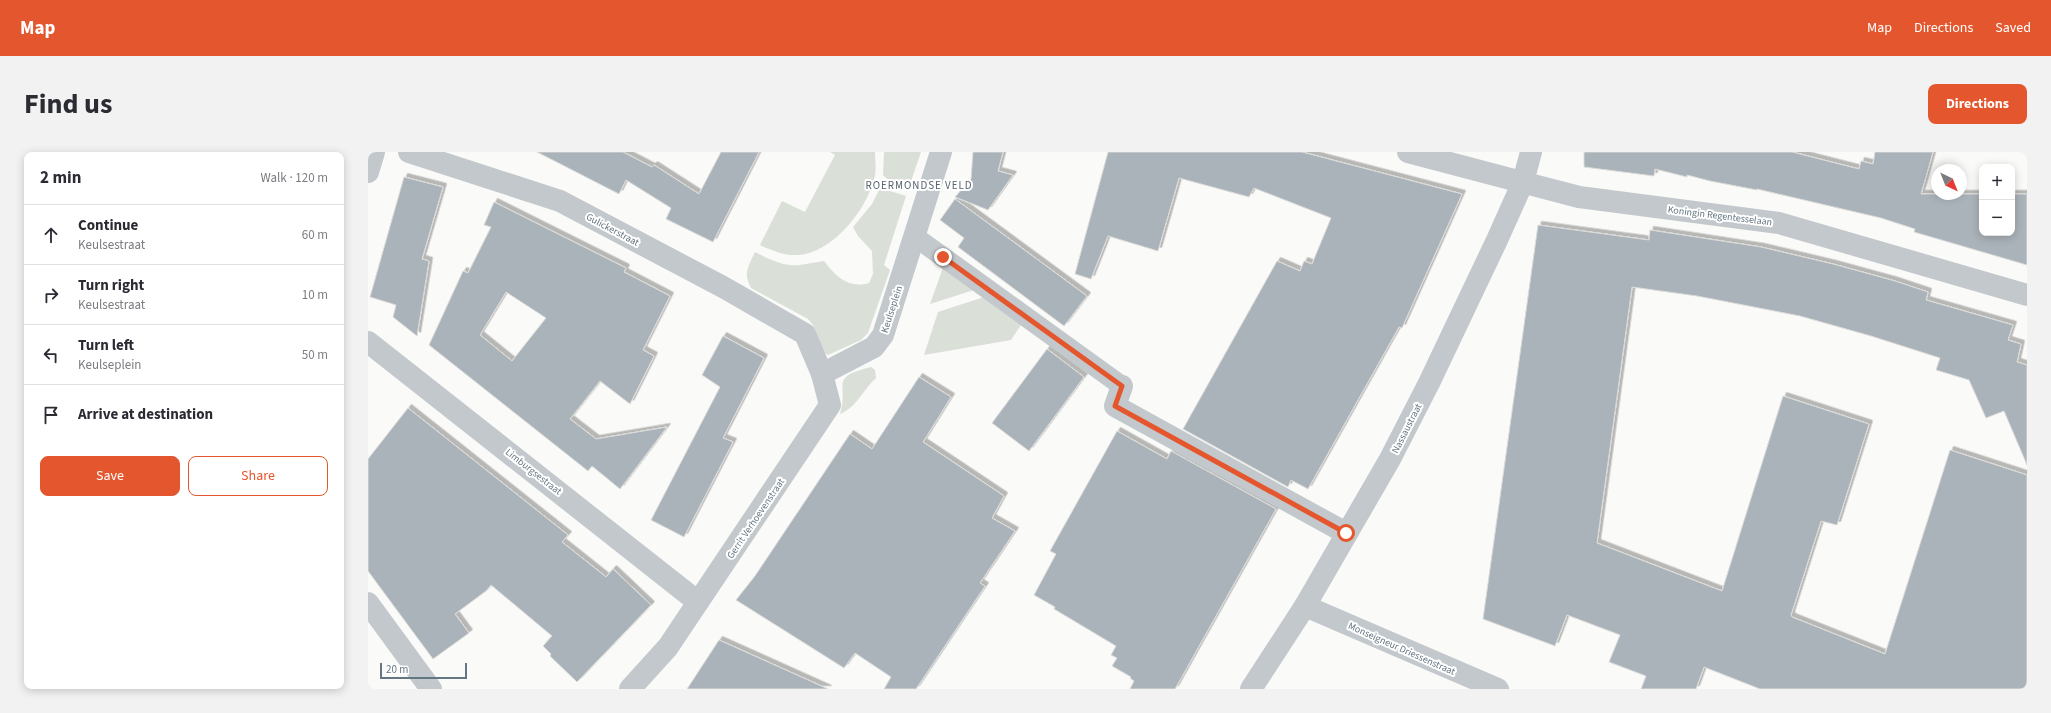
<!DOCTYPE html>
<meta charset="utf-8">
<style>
:root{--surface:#fff;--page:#f2f2f3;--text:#2b2b33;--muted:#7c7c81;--line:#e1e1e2;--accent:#e4572e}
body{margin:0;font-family:"Source Sans 3",sans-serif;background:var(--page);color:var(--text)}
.controls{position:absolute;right:12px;top:12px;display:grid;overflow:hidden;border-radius:8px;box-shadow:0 2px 10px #0003}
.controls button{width:36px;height:36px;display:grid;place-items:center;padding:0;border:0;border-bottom:1px solid var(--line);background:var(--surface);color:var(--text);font:20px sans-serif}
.compass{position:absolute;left:1563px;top:12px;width:36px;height:36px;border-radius:50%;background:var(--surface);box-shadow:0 2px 10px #0003;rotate:137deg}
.scale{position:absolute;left:12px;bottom:10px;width:87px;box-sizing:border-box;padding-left:4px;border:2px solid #657683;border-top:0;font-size:11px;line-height:14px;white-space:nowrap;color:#657683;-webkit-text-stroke:3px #fff;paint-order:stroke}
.stop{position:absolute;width:12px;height:12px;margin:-9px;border:3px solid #e4572e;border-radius:50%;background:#fff}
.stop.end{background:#e4572e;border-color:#fff;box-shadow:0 1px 4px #0008}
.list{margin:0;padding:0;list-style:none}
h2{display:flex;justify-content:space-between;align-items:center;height:52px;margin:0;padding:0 16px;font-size:17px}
h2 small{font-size:13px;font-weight:400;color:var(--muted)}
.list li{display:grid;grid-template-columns:26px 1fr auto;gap:12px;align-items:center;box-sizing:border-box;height:60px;padding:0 16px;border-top:1px solid var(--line)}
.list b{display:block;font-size:15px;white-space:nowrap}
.list p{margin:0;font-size:13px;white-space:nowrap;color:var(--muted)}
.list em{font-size:13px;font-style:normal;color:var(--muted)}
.actions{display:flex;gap:8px;padding:12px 16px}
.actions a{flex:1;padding:9px 0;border:1px solid var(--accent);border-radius:8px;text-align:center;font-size:14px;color:var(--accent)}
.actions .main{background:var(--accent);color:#fff}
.icon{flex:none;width:22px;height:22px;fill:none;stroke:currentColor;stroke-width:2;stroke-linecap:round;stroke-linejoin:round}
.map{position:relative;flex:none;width:1659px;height:537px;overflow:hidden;border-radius:8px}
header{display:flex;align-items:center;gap:24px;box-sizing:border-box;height:56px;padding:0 20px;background:var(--accent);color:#fff}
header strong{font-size:19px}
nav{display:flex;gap:22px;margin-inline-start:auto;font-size:14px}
.intro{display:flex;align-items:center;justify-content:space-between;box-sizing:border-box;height:96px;padding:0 24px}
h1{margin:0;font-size:28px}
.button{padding:10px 18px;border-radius:8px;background:var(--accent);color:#fff;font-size:14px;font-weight:700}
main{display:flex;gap:24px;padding:0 24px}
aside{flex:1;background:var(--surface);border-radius:8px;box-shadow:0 2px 10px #0003}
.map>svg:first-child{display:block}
.green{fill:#dadfd7}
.building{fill:#aab3b9;stroke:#dcdcda;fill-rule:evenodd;filter:url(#shadow)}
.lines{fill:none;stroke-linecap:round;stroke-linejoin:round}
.pedestrian{stroke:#c3c8cc;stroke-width:20}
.minor{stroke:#c3c8cc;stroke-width:22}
.route{stroke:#e4572e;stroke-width:5}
.labels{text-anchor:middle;stroke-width:4;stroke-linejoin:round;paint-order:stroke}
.street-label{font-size:10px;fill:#657683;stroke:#fff}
.neighbourhood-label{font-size:11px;letter-spacing:1px;fill:#57646e;stroke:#fff}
</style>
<header>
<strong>Map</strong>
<nav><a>Map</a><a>Directions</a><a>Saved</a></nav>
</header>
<div class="intro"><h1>Find us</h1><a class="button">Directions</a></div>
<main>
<aside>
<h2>2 min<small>Walk · 120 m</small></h2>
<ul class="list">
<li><svg class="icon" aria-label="ahead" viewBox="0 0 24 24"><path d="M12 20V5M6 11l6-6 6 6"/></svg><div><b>Continue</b><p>Keulsestraat</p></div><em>60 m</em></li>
<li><svg class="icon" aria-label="right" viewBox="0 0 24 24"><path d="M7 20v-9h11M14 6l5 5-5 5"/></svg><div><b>Turn right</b><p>Keulsestraat</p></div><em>10 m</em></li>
<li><svg class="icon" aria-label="left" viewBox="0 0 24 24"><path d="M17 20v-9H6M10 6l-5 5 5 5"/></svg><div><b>Turn left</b><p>Keulseplein</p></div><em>50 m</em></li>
<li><svg class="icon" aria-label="arrive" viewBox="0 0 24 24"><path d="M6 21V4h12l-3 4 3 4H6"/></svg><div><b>Arrive at destination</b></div></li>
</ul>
<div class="actions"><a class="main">Save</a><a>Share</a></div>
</aside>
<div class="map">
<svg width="1659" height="537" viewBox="0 0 1659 537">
<defs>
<filter id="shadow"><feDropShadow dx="3.5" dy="-3.5" stdDeviation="0" flood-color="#0004"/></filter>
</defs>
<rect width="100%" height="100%" fill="#fafaf8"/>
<g class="green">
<path d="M462,0H507C507,9 509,19 506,27C498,59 464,101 430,103C417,104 403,98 392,93L414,49L437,60L467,3Z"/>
<polygon points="516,0 553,0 542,32 519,27 515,23"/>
<path d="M512,36L538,44L516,113L522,118L500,181L493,188L460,203L455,200L445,173L440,167L383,136C375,121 380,115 387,100C401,107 415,115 432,113C440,112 448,110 456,109C468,125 481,137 501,131L505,122L504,99L490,84L485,75L504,52Z"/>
<polygon points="576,113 609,137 562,152"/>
<polygon points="619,144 655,170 643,188 556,203 570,160"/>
<path d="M503,215L507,218L508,226C493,240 490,254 472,262C482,232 459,226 503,215Z"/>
</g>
<g class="building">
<polygon points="169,0 255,0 284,15 286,13 331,42 353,0 391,0 345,90 298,67 303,56 258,28 251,42"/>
<polygon points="605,0 635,0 630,19 645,23 620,58 587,45 603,27"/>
<polygon points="740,0 934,0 1094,42 1034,176 1031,175 940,337 923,328 920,335 815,277 909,109 932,119 936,109 944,112 963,66 886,36 881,45 811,26 790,99 740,84 723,127 707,122"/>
<polygon points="1216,0 1424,0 1491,17 1493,9 1505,12 1507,0 1565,0 1553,42 1614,42 1614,81 1644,81 1644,42 1659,42 1659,113 1546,80 1547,77 1513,66 1389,37 1389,38 1342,29 1319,23 1319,25 1287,17 1286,24 1216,15"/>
<polygon points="36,25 75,35 54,107 61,109 49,184 25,165 28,153 2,145"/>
<polygon points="587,47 719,144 696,174 590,95 596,86 572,68"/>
<path d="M126,50L258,116L256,120L302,144L275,198L286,204L262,252L232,229L202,267L228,287L299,275L252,337L224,314L220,319L61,193L95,119L100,121L123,75L116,73ZM138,140L178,166L144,209L112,183Z"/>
<polygon points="1170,73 1281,88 1282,78 1393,95 1465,112 1527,129 1560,140 1558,148 1645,173 1640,188 1653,192 1649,210 1659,213 1659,313 1636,259 1618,266 1601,228 1568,218 1572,206 1503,184 1432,164 1329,144 1264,135 1229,391 1354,439 1415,244 1501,272 1469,373 1453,369 1423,463 1424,465 1517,502 1582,298 1659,323 1659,537 1392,537 1336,515 1328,537 1273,537 1278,524 1241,510 1252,483 1199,463 1187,494 1115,467"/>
<polygon points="355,184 396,206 355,286 365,290 316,385 283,368 352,235 334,223"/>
<polygon points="679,197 716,225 661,299 624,271"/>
<polygon points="551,225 583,245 555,290 636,344 624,366 647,379 612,431 617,434 548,537 516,537 523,525 487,501 476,516 368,448 387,424 482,282 504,297"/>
<polygon points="40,256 200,383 194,390 238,425 245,417 283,453 209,530 182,504 183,502 175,494 184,484 123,433 118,439 87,462 101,481 65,507 0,419 0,307"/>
<polygon points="749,279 799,307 803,299 908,357 807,537 762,537 766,529 762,526 763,525 744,514 749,506 743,503 748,494 686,457 687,455 666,443 688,402 682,399"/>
<polygon points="351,488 460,537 319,537"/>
</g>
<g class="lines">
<polyline class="pedestrian" points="546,84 754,234"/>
<g class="minor">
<polyline points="41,0 192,49 355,135 437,182 454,222 462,253 300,495 262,537"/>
<polyline points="1040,0 1211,45 1411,71 1659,143"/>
<polyline points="0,20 6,0"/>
<polyline points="0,190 330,450"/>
<polyline points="454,222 506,195 515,183 573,0"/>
<polyline points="754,234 747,254 978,381"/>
<polyline points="0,451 63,537"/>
<polyline points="937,454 1130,537"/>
<polyline points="883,537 937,454 1022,307 1061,231 1129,88 1155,30 1163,0"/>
</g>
</g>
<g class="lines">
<polyline class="route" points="575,105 754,234 747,254 978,381"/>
</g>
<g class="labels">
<g class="street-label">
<text transform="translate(1352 63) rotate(7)" y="4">Koningin Regentesselaan</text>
<text transform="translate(245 77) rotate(28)" y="4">Gulickerstraat</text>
<text transform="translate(523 157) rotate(-72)" y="4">Keulseplein</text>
<text transform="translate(1038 276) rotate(-63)" y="4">Nassaustraat</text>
<text transform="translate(166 319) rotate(38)" y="4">Limburgsestraat</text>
<text transform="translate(387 366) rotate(-56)" y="4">Gerrit Verhoevenstraat</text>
<text transform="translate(1034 496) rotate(24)" y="4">Monseigneur Driessenstraat</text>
</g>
<g class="neighbourhood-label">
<text x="551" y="37">ROERMONDSE VELD</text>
</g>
</g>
</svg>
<div class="controls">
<button>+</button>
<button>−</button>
</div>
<svg class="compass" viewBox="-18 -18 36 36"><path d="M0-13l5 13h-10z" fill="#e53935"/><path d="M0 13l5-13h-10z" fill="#7c7c81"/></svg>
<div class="scale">20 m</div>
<div class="stop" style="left:978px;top:381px"></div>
<div class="stop end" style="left:575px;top:105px"></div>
</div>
</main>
